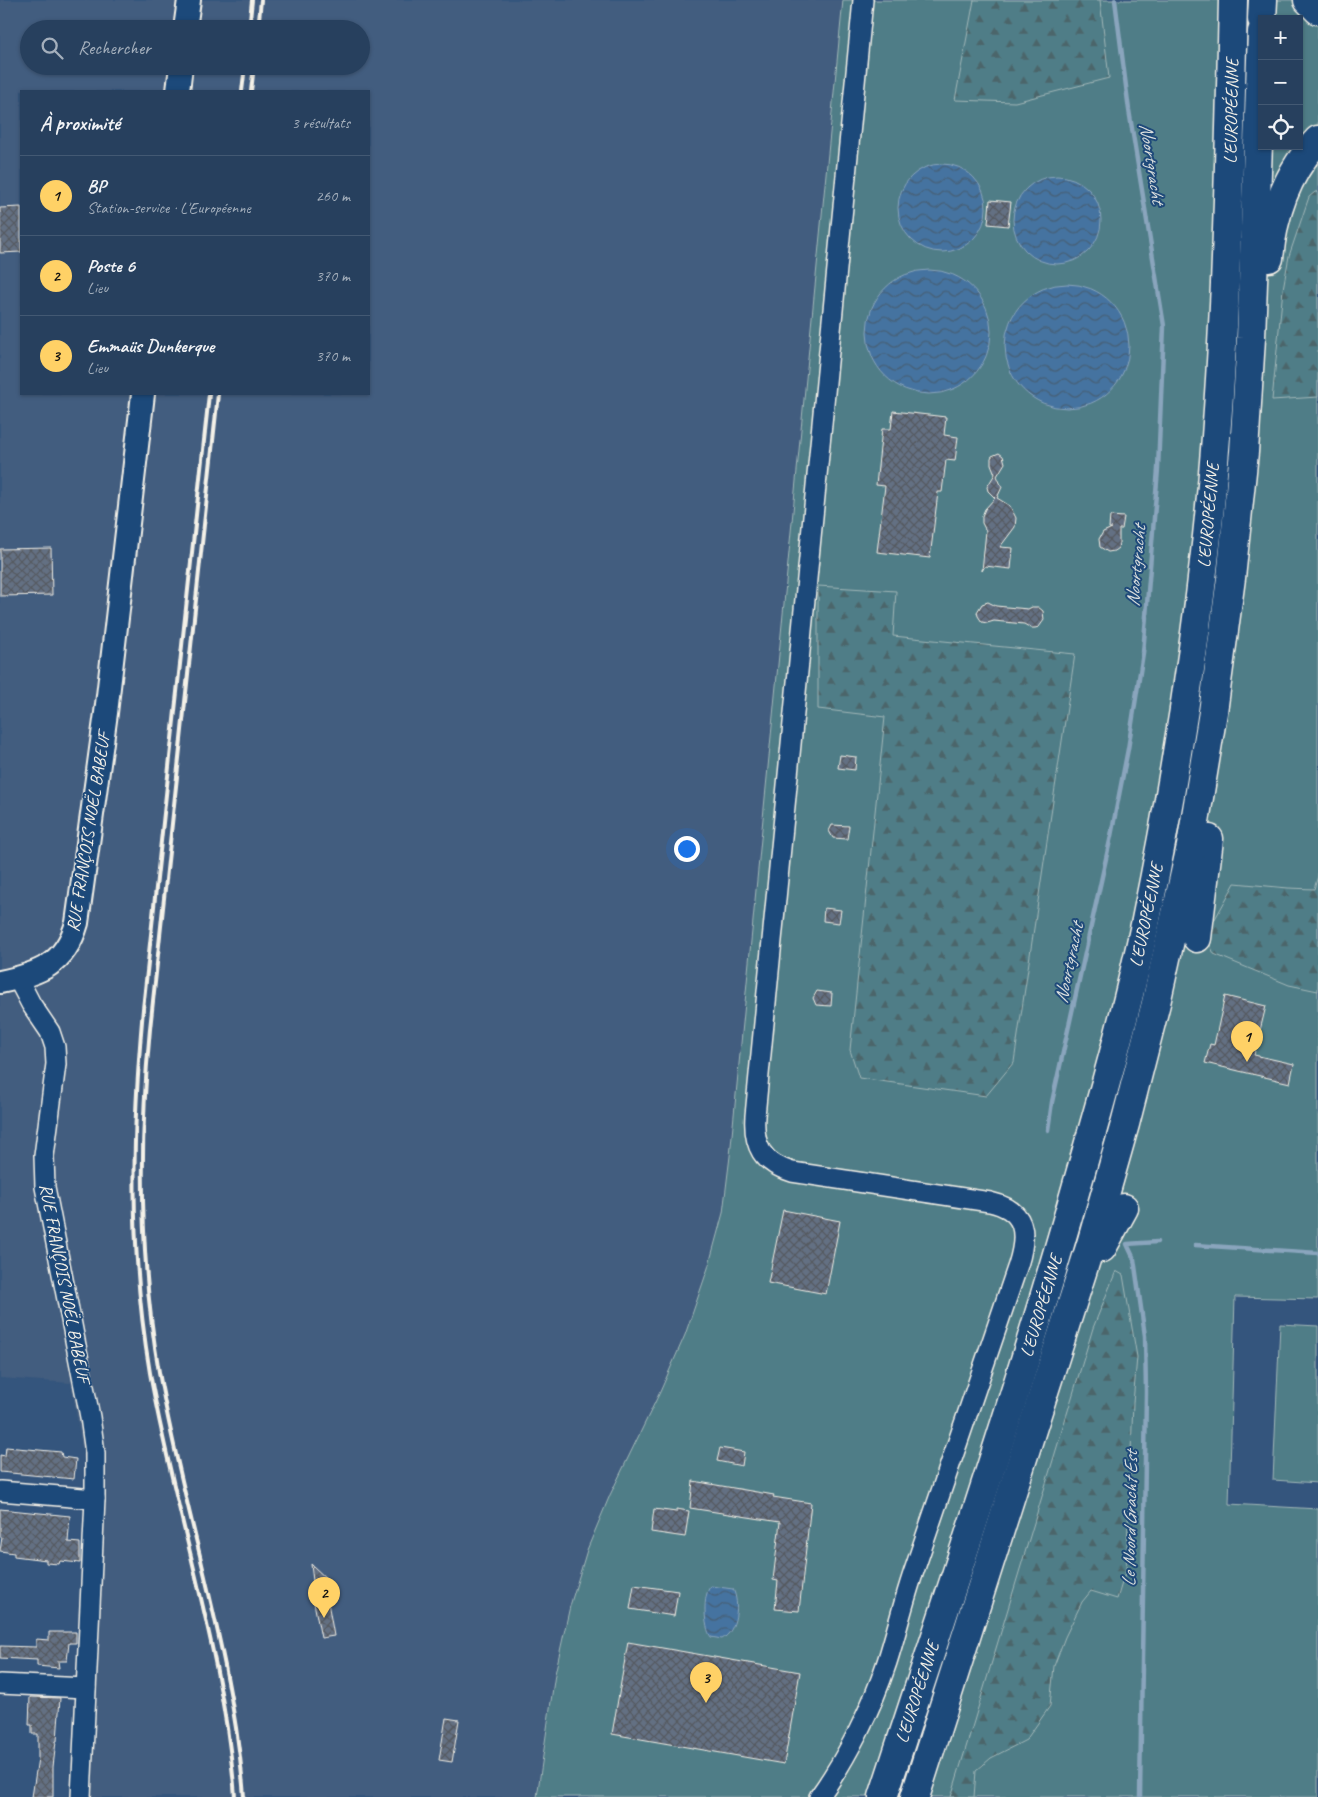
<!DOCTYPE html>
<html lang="fr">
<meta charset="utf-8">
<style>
:root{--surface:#27405e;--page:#334b67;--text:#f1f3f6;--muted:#a4afbc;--line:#435973;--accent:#ffd166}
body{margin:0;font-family:Caveat,sans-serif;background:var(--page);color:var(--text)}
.controls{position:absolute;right:15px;top:15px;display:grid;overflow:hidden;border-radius:0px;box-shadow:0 1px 4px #0004}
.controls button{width:45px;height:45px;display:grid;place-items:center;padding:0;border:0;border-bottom:1px solid var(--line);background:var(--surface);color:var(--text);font:25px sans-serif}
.you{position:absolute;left:686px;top:848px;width:18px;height:18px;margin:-12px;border:4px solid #fff;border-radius:50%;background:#1a73e8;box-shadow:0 0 0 8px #1a73e833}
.badge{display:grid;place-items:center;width:32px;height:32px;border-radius:50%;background:var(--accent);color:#111;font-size:16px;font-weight:700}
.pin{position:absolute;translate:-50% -41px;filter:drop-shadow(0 1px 2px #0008)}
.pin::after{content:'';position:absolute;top:26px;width:18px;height:15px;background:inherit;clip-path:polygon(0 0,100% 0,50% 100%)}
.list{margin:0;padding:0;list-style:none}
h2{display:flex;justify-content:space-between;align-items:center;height:65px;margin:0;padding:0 20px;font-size:21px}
h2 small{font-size:16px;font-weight:400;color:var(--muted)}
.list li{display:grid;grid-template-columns:32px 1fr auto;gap:15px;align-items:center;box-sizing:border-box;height:80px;padding:0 20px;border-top:1px solid var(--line)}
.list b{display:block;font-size:19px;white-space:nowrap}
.list p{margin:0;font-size:16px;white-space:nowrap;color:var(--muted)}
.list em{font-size:16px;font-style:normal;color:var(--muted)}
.icon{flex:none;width:28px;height:28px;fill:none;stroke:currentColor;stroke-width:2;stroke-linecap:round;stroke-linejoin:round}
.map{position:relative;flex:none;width:1318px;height:1797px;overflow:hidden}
.search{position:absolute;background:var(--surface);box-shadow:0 1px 4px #0004;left:20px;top:20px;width:350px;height:55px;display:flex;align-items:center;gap:12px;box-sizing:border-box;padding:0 18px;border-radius:28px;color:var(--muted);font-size:19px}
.panel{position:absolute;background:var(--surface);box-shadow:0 1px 4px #0004;left:20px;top:90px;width:350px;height:305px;border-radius:0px}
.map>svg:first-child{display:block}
.built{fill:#425d7f;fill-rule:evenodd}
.grass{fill:#4f7d87;stroke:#a2b7b8;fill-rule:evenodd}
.forest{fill:url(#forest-firs);stroke:#a2b7b8}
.water{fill:url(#water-waves);stroke:#8aa5bd}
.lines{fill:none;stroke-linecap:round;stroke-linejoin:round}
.stream{stroke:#8aa5bd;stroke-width:4.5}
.building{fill:url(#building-cross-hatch);stroke:#f4f1e8}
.minor-casing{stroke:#f4f1e8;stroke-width:22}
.tertiary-casing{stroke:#f4f1e8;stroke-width:26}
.motorway-casing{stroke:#f4f1e8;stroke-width:31}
.minor{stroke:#1f4a7a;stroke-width:19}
.tertiary{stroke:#1f4a7a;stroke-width:22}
.motorway{stroke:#1f4a7a;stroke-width:28}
.rail{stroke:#f4f1e8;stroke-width:4}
.labels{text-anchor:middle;stroke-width:4;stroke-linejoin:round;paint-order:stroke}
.street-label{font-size:18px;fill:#f4f1e8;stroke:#1f4a7a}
.water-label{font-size:19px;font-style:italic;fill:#dadedd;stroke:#1f4a7a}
</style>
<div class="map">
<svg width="1318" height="1797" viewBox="0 0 1318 1797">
<defs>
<pattern id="forest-firs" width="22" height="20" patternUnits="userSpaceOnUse" patternTransform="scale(1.25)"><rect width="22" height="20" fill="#4f7d87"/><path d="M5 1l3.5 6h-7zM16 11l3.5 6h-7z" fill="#4c656a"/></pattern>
<pattern id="water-waves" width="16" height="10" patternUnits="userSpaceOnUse" patternTransform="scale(1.25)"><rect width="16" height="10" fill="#4473a0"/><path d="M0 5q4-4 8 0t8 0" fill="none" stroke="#465e73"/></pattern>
<pattern id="building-cross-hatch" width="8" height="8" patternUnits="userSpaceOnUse" patternTransform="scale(1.25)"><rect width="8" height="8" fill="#646f83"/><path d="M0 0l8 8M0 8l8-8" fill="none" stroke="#555a61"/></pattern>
</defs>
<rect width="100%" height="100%" fill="#34557d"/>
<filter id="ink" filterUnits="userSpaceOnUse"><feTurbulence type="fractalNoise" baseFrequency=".02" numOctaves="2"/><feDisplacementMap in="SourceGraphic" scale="10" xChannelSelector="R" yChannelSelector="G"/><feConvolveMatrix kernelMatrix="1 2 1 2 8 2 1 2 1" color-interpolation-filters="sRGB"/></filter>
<g filter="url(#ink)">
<path class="built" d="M0,0H843L730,1156L723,1213L708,1268L685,1335L570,1606L555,1674L537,1797H70L86,1473L71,1383L0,1378ZM29,29H361V66H29ZM21,91H369V394H21Z"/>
<g class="grass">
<path d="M843,0H1318V1299L1235,1297L1229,1504L1318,1509V1797H537L555,1674L570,1606L587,1550L610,1495L660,1392L685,1335L708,1268L723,1213L730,1156ZM1262,19H1299V146H1262Z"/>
<polygon points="1280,1324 1318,1326 1318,1483 1273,1480"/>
</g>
<g class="forest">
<polygon points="974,0 1100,0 1109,78 1015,102 955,100"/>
<polygon points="1315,192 1318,192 1318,397 1272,400 1283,289 1289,256 1309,197"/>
<polygon points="818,586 896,591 893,636 1075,654 1014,1062 986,1096 859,1078 850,1050 885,717 818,709"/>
<polygon points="1318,876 1318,991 1289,985 1214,954 1206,935 1235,883 1288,888 1314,889"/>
<polygon points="1116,1271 1123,1275 1137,1357 1133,1403 1126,1570 1117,1599 1091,1591 1082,1602 1065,1637 1054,1666 1050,1706 1026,1740 991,1758 976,1771 974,1797 951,1797 1093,1328"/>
</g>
<g class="water">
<circle cx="942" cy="208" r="44"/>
<circle cx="1057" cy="220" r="44"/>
<circle cx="929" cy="332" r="62"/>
<circle cx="1067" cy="346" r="62"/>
<path d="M711,1586L733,1589C740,1603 737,1631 722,1639L711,1637C704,1628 702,1594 711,1586Z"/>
</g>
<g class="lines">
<g class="stream">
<polyline points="1048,1130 1052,1102 1111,836 1128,749 1143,653 1158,469 1164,326 1129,110 1115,0"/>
<polyline points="1195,1245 1318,1253"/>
<polyline points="1140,1797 1146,1392 1145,1336 1134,1259 1127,1244 1157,1242"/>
</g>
</g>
<g class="building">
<polygon points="990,200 1011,202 1008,226 988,224"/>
<polygon points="21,207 21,252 0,253 0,208"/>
<polygon points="893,411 946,417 944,435 958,437 955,461 946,460 942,492 938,492 930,558 877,552 885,486 876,485 882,429 891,429"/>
<polygon points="999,453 1003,456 1005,463 997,476 1002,487 997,498 1010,506 1016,518 1015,527 1000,547 1013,548 1011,569 985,566 982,571 986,531 982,523 982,516 985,509 995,498 988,491 987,487 995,474 991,464 991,458 992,456"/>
<polygon points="1110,516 1124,517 1122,529 1119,529 1119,543 1118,548 1114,551 1108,552 1100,547 1099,539 1103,532 1112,528 1109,528"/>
<polygon points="51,548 52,595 0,596 0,549"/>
<polygon points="988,602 996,606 1028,609 1032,607 1038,607 1043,611 1044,620 1039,627 1035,628 1031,628 1024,624 994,621 987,623 982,622 978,616 977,612 982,604"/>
<polygon points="840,755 856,757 855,770 838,768"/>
<polygon points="832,825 849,826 847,839 833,838 829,831"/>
<polygon points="824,908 841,910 839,923 823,921"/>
<polygon points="817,991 832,993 831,1006 816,1005 813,998"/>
<polygon points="1225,996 1266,1006 1254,1055 1294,1064 1290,1083 1205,1063 1210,1044 1214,1045"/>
<polygon points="783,1210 840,1221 826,1294 768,1283"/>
<polygon points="6,1447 61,1452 62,1457 76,1459 74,1479 0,1472 0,1455 5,1456"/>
<polygon points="720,1448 744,1452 742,1466 717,1461"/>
<polygon points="693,1481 774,1495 773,1497 811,1503 799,1611 775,1609 778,1581 773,1580 780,1522 690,1508"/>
<polygon points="0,1509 70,1516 68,1542 80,1543 80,1563 60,1561 59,1564 46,1563 46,1560 14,1556 14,1553 0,1551 2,1537 0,1537"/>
<polygon points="654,1509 676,1512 676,1509 689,1511 685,1537 651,1532"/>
<polygon points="311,1564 330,1582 332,1593 328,1602 334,1636 321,1638 310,1583 313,1581"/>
<polygon points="634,1585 678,1591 674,1616 630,1609"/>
<polygon points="49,1632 76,1632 76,1643 69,1643 67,1661 58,1661 59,1668 37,1666 37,1660 0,1658 0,1646 36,1647 36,1639 49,1640"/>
<polygon points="628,1642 800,1672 784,1764 612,1734"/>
<polygon points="30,1697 60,1698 57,1741 56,1741 53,1767 53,1797 32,1797 38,1758 38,1734 32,1734 32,1725 29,1725"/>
<polygon points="446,1718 459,1720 452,1762 439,1760"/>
</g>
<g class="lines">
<defs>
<g id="minor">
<polyline points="18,979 31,1004 50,1032 55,1047 56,1064 44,1156 45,1187 90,1417 95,1453 95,1499 81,1797"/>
<polyline points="0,1491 95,1499"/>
<polyline points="0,1684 86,1688"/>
<path d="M819,1797C847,1758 872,1708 887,1662C897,1631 904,1599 915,1568C949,1467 984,1366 1018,1265C1028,1233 1026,1210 990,1202L792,1172C762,1163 753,1146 755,1116L863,0"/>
</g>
<g id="tertiary">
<polyline points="185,29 189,0"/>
<polyline points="178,91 181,66"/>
<path d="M0,982C39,974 65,965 77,923L106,713L143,394"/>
</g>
<g id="motorway">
<polyline points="1308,0 1318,10"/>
<polyline points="1262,19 1263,0"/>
<path d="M1269,258C1273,215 1287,172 1318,140"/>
<polyline points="1197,938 1209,839"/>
<polyline points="1102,1248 1124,1208"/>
<path d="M883,1797C947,1601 1014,1405 1071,1206C1098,1111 1126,1016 1146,920C1172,793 1193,665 1207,536C1226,358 1229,179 1233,0"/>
<polyline points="915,1797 1091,1244 1125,1124 1156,1003 1191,846 1213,712 1231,578 1244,452 1251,338 1262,32"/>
</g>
</defs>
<use href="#minor" class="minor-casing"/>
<use href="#tertiary" class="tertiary-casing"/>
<use href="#motorway" class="motorway-casing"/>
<use href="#minor" class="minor"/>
<use href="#tertiary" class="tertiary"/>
<use href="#motorway" class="motorway"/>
<g class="rail">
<polyline points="249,29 252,0"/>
<polyline points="258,29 261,0"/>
<polyline points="242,91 245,66"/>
<polyline points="251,91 254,66"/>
<path d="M209,394L143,1009C132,1133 129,1250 150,1373C175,1515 224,1653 235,1797"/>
<path d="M218,394L150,1029C139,1144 139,1258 159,1372C184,1514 233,1653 244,1797"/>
</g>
</g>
</g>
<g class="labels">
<g class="street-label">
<text transform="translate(1231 111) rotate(-89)" y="6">L'EUROPÉENNE</text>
<text transform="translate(1208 515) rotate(-85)" y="6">L'EUROPÉENNE</text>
<text transform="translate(88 832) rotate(-81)" y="6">RUE FRANÇOIS NOËL BABEUF</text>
<text transform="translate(1146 915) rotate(-78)" y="6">L'EUROPÉENNE</text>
<text transform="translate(65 1283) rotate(79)" y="6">RUE FRANÇOIS NOËL BABEUF</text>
<text transform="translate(1041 1306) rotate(-73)" y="6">L'EUROPÉENNE</text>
<text transform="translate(917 1692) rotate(-72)" y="6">L'EUROPÉENNE</text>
</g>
<g class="water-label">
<text transform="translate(1153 163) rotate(81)" y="7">Noortgracht</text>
<text transform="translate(1135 566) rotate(-85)" y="7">Noortgracht</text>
<text transform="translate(1068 963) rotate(-78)" y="7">Noortgracht</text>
<text transform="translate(1129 1519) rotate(-89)" y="7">Le Noord Gracht Est</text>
</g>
</g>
</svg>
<div class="controls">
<button>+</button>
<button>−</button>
<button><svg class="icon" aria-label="locate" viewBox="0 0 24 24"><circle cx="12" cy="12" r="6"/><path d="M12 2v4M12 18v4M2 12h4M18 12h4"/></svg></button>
</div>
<div class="you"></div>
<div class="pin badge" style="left:1247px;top:1062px">1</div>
<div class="pin badge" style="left:324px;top:1618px">2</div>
<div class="pin badge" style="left:706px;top:1703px">3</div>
<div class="search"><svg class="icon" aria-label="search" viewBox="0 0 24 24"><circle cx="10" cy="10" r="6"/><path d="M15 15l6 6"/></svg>Rechercher</div>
<section class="panel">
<h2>À proximité<small>3 résultats</small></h2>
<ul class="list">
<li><span class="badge">1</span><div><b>BP</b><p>Station-service · L'Européenne</p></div><em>260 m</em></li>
<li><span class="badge">2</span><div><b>Poste 6</b><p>Lieu</p></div><em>370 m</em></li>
<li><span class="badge">3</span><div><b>Emmaüs Dunkerque</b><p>Lieu</p></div><em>370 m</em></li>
</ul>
</section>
</div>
